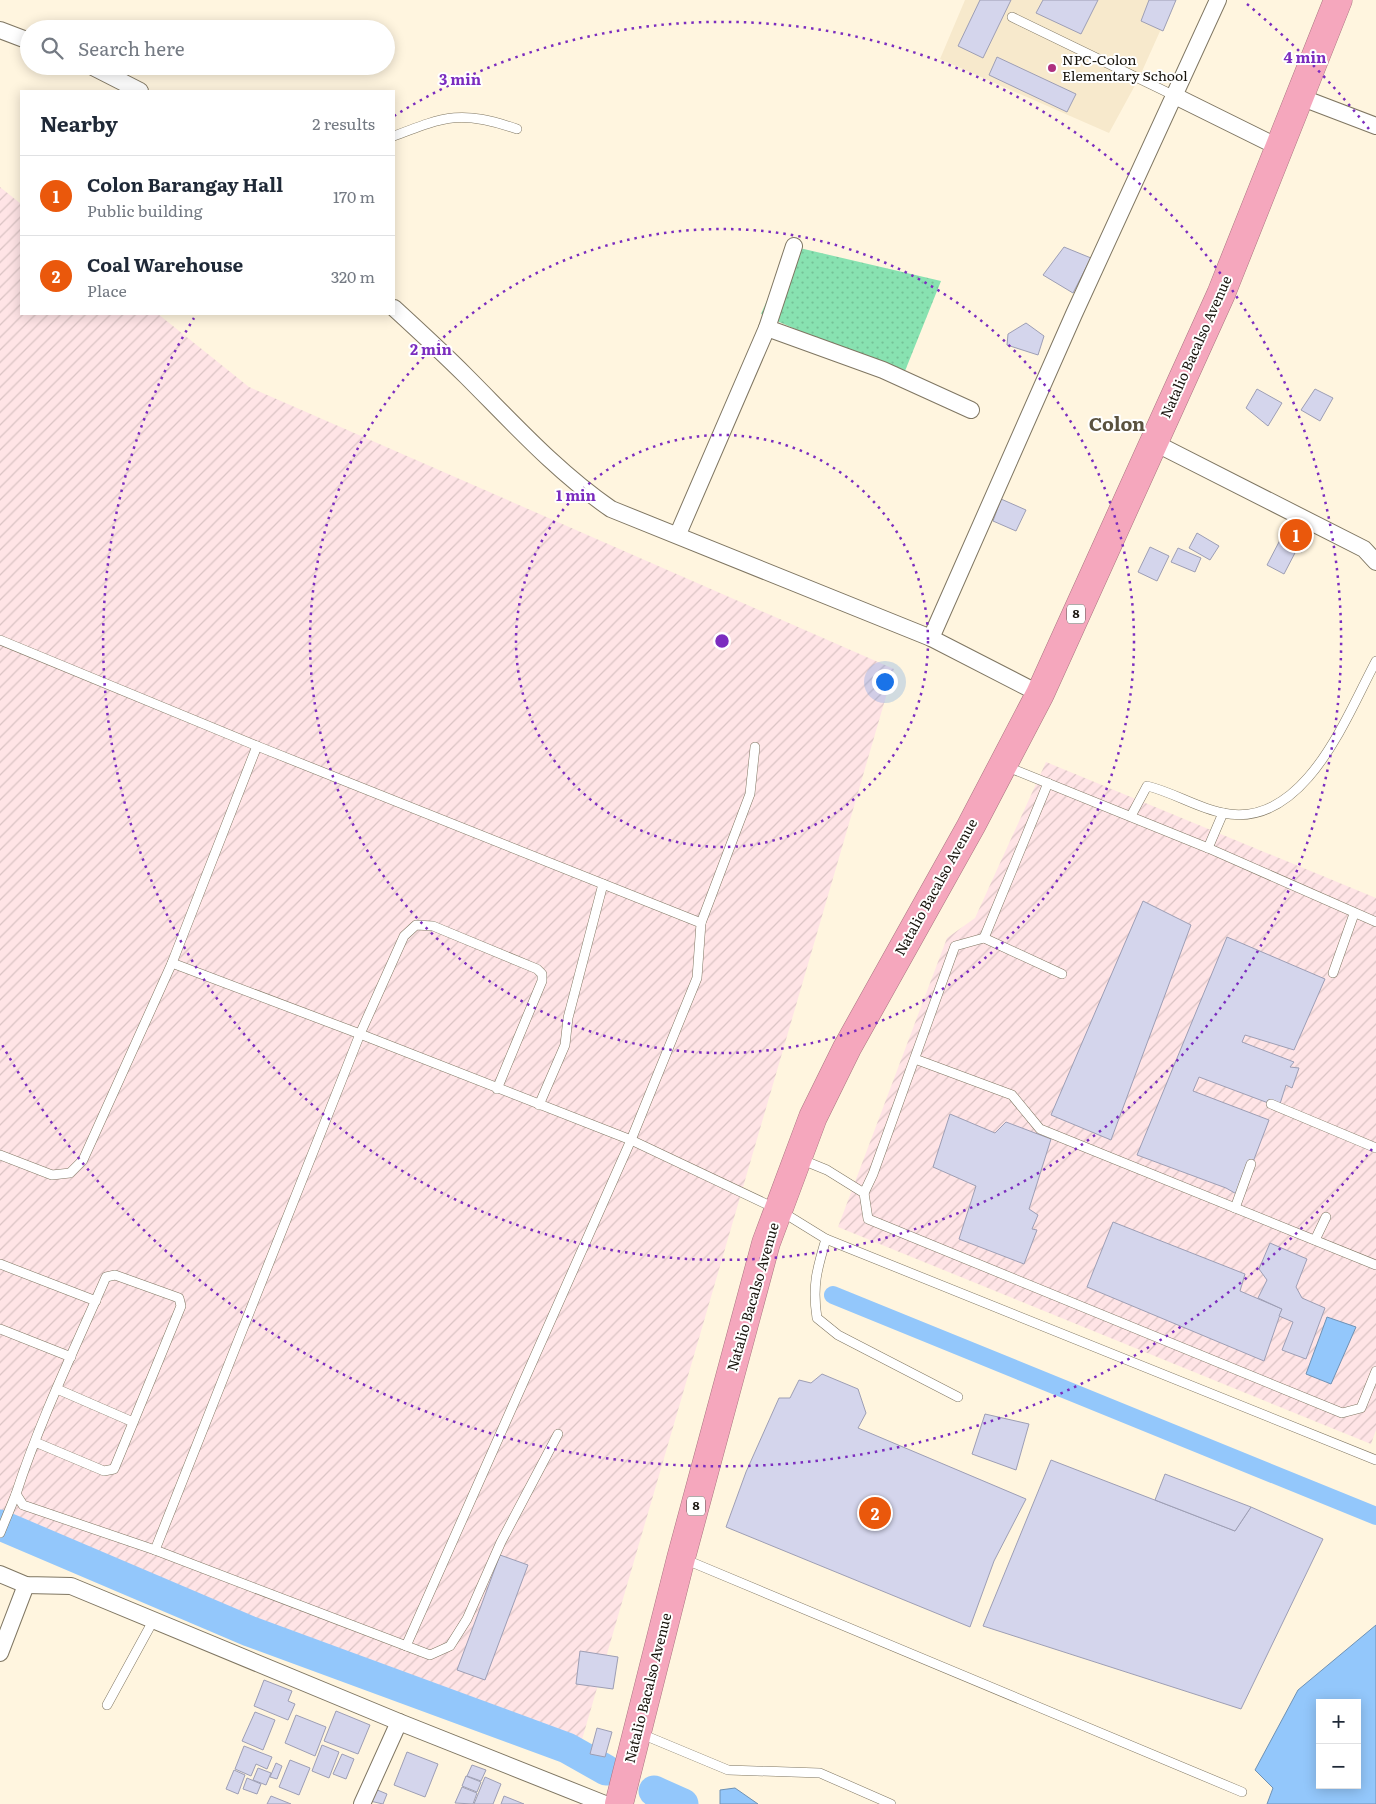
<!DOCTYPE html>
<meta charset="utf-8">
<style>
:root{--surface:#fff;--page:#f6f6f7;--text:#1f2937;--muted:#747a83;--line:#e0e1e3;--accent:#ea580c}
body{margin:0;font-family:Literata,serif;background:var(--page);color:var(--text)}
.controls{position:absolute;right:15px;bottom:15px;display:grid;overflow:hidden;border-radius:0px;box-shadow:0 2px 12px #0003}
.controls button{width:45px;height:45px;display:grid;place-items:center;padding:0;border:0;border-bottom:1px solid var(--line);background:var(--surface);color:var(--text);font:25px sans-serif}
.you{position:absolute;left:884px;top:681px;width:18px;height:18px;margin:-12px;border:4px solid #fff;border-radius:50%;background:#1a73e8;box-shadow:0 0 0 8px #1a73e833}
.badge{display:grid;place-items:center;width:32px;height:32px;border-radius:50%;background:var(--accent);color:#fff;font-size:16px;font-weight:700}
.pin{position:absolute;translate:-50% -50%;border:2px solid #fff;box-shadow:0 1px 5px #0006}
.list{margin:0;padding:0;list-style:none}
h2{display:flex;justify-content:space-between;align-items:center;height:65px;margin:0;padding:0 20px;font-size:21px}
h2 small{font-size:16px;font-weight:400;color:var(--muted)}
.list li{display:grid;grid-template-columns:32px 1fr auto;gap:15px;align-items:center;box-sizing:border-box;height:80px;padding:0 20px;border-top:1px solid var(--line)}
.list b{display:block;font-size:19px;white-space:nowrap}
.list p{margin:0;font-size:16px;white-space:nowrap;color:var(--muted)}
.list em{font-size:16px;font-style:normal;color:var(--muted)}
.icon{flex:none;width:28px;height:28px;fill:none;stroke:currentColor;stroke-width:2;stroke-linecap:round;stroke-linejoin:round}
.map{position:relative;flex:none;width:1376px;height:1804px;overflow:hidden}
.search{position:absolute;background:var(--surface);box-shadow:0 2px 12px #0003;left:20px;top:20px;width:375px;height:55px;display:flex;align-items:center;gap:12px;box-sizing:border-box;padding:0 18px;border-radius:28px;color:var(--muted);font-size:19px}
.panel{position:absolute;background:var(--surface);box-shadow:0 2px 12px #0003;left:20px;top:90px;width:375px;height:225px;border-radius:0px}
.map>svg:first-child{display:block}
.industrial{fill:url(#industrial-furrows)}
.built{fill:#f7e9cc}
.grass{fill:url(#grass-dots)}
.water{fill:#93c7fb;stroke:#6e91b4;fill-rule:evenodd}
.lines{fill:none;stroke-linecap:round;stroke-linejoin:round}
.canal{stroke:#93c7fb;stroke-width:18}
.river{stroke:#93c7fb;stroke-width:31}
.building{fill:#d4d5ec;stroke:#9d9eb4}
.lane-casing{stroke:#7f7662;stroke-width:10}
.street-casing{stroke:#7f7662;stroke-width:18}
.highway-casing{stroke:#a8747f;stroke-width:29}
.lane{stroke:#fff;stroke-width:9}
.street{stroke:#fff;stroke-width:16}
.highway{stroke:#f5a7bd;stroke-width:28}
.ring{fill:none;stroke:#7b2cbf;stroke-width:2.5;stroke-dasharray:2.5 5}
.poi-dot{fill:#ae307f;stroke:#fff;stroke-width:2}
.labels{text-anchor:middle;stroke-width:4;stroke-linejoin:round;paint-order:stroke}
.shield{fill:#fff;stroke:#5d5a56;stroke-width:1}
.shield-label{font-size:12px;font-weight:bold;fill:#18140d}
.poi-label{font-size:14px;fill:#18140d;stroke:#fff;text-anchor:start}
.street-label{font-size:14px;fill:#18140d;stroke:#fff}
.district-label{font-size:19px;font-weight:bold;fill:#5a523f;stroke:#fff}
.centre{fill:#7b2cbf;stroke:#fff;stroke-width:2.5}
.ring-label{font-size:15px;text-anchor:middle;font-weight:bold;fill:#7b2cbf;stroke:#fff;stroke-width:4;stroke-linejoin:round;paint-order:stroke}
</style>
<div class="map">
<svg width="1376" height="1804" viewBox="0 0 1376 1804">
<defs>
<pattern id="industrial-furrows" width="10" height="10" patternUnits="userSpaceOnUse" patternTransform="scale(1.25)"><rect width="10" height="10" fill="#ffe4e6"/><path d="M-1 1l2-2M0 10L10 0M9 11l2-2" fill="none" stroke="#dac3c4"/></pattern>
<pattern id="grass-dots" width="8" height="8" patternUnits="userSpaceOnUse" patternTransform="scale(1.25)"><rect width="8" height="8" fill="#88e2b1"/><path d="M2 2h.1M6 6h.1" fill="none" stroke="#75c197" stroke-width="1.8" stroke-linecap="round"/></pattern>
</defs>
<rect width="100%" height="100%" fill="#fff5df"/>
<g class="industrial">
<polygon points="0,187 21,204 21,314 158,314 249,387 894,669 581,1743 0,1523"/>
<polygon points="1046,762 1376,898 1376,1430 1371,1444 838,1227 947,938 975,918"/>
</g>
<polygon class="built" points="965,0 1174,0 1139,78 1109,133 940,59"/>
<polygon class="grass" points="791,246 941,281 903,376 761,314"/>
<g class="water">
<polygon points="1327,1317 1356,1327 1331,1384 1306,1374"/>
<path d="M1376,1625V1804H1267L1273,1788L1255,1770L1298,1690ZM1320,1703H1357V1785H1320Z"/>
<polygon points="735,1788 758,1804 720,1804 720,1790"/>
</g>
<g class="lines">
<polyline class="canal" points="833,1295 1376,1516"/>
<g class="river">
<polyline points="0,1525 249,1631 567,1748 606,1770"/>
<polyline points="654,1791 683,1804"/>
</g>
</g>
<g class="building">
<polygon points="980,0 1011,0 983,58 958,46"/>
<polygon points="1043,0 1098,0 1081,34 1036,13"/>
<polygon points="1149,0 1176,0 1163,31 1141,21"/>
<polygon points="997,57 1076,94 1067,112 989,75"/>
<polygon points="1064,247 1091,258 1073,293 1043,275"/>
<polygon points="1026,323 1044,336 1038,355 1007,345 1008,334"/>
<polygon points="1257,389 1282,403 1268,426 1246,408"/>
<polygon points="1315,389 1333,398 1320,421 1301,410"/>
<polygon points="1001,499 1026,510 1016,531 993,521"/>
<polygon points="1291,519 1313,530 1302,552 1280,540"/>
<polygon points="1197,533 1219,546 1210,560 1189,548"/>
<polygon points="1280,540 1297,549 1284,574 1267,565"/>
<polygon points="1150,547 1169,556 1157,581 1138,572"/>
<polygon points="1178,548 1201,558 1195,572 1171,562"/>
<polygon points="1143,901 1191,925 1111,1140 1051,1115"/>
<polygon points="1227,937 1325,979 1294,1050 1245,1035 1242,1042 1294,1062 1290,1067 1299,1068 1292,1088 1286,1085 1279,1107 1199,1077 1193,1091 1269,1120 1240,1196 1226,1188 1137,1155"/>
<polygon points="950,1114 995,1133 1006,1122 1051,1139 1029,1209 1038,1215 1032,1229 1037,1230 1024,1264 959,1239 976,1186 933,1167"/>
<polygon points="1113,1222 1245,1274 1240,1291 1282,1309 1264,1361 1087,1287"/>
<polygon points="1270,1243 1307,1259 1296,1287 1302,1298 1325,1308 1306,1359 1282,1350 1293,1322 1279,1316 1282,1309 1258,1298 1267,1280 1259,1269"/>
<polygon points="822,1374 858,1389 866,1413 858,1428 1026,1499 994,1561 970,1627 726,1527 746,1472 779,1398 790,1398 799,1380 811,1383"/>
<polygon points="985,1414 1029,1424 1016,1470 972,1454"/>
<polygon points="1051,1460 1235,1531 1251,1507 1323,1539 1241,1709 983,1626"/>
<polygon points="1165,1474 1251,1507 1235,1531 1155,1500"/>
<polygon points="500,1555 528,1565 485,1680 457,1670"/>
<polygon points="580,1651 618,1657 613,1689 576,1684"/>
<polygon points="264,1680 292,1691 288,1701 295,1704 288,1720 254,1706"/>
<polygon points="336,1711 370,1725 358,1754 324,1741"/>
<polygon points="255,1712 275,1720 263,1750 242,1741"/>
<polygon points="296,1715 326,1727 315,1756 285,1743"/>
<polygon points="597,1728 612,1732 605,1757 590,1754"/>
<polygon points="322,1745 339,1752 329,1778 312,1771"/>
<polygon points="244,1746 272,1757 267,1769 256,1764 251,1776 235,1769"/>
<polygon points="407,1752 438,1764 425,1797 394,1785"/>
<polygon points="342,1754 354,1759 346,1779 333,1774"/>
<polygon points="290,1760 310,1768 299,1795 279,1787"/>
<polygon points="276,1763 282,1766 277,1779 270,1777"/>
<polygon points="472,1765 486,1770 481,1781 467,1776"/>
<polygon points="258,1768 271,1773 266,1785 253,1780"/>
<polygon points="234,1770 245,1775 238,1794 226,1789"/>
<polygon points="466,1776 481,1782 477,1792 462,1786"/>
<polygon points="485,1777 501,1784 493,1804 474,1804"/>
<polygon points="247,1778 261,1784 257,1794 243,1789"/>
<polygon points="462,1787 477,1793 473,1804 455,1803"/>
<polygon points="375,1789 387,1794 383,1804 370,1801"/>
<polygon points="271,1796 291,1804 267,1804"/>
<polygon points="504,1796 524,1804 501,1804"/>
</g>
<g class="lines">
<defs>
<g id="lane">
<polyline points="1012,17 1175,96"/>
<path d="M394,136C446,116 461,110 517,129"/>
<polyline points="0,640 257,746 701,923 697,978 631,1140 406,1646"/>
<polyline points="1005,766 1208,848 1376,922"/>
<path d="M1131,816L1147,786C1173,792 1197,808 1223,813C1304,830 1346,717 1376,661"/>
<polyline points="1208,848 1223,813"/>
<polyline points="701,923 750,794 755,747"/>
<polyline points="984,938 1048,783"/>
<polyline points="172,963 360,1034 631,1140 779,1210 826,1239 1376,1460"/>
<polyline points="1333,973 1354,914"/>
<polyline points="915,1059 1012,1095 1040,1129 1376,1265"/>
<polyline points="1271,1104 1376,1148"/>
<polyline points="539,1105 565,1045 568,1018 603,884"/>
<polyline points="0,1155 52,1175 70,1173 83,1160 172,963 257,746"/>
<polyline points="800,1159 827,1170 864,1193 868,1219 1342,1413 1361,1408 1376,1371"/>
<polyline points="864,1193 873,1174 955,946 984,938 1062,974"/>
<polyline points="1235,1208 1251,1164"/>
<path d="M826,1239C817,1269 812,1286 817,1318L838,1335L958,1397"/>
<polyline points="1315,1240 1326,1217"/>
<polyline points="0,1264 96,1301"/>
<polyline points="0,1329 71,1357"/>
<polyline points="57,1389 133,1422"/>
<path d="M35,1442L104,1471L114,1469L181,1306L179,1298L115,1275L106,1277C75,1348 40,1420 16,1494L23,1505L155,1550L430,1655L450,1646L467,1619L501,1542L558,1434"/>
<polyline points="0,1533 16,1494"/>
<polyline points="155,1550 360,1034 404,936 416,925 433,926 537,969 542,974 542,981 497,1089"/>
<polyline points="684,1559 1242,1792"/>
<polyline points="107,1705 153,1621"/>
<polyline points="639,1733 728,1770 820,1773 891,1804"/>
</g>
<g id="street">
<polyline points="0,30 29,41"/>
<polyline points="91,66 140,91"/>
<polyline points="1175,96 1280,148"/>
<polyline points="1300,97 1376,126"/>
<path d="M394,308C418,330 442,352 466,376C512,422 557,472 611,509L931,638L1040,694"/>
<polyline points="767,328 883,370 971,410"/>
<polyline points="1153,442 1364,549 1376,562"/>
<polyline points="678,534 767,328 794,246"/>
<polyline points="931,638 1074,314 1218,0"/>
<polyline points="0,1574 26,1585 71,1586 399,1722 605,1804"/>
<polyline points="0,1653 26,1585"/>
<polyline points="362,1804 399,1722"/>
</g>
<polyline id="highway" points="619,1804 681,1558 766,1243 813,1117 847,1048 971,826 1040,694 1221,294 1338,0"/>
</defs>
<use href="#lane" class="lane-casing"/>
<use href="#street" class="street-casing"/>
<use href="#highway" class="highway-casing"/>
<use href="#lane" class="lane"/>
<use href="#street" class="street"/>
<use href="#highway" class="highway"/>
</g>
<g class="ring">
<circle cx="722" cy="641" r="206"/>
<circle cx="722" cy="641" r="412"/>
<path d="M394 116A619 619 0 1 1 194 318"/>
<path d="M1372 1149A825 825 0 0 1 0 1041M1247 4A825 825 0 0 1 1372 133"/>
</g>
<circle class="poi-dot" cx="1052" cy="68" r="5"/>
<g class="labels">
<g class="shield">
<rect x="1067" y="604.5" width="18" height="19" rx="4"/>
<rect x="687" y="1496.5" width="18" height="19" rx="4"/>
</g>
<g class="shield-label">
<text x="1076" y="618">8</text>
<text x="696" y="1510">8</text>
</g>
<g class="poi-label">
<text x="1062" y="65">NPC-Colon<tspan x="1062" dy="16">Elementary School</tspan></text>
</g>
<g class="street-label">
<text transform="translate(1196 347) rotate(-66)" y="5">Natalio Bacalso Avenue</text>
<text transform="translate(936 887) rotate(-61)" y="5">Natalio Bacalso Avenue</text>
<text transform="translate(753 1297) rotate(-74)" y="5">Natalio Bacalso Avenue</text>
<text transform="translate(648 1688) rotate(-76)" y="5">Natalio Bacalso Avenue</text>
</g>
<g class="district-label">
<text x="1117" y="431">Colon</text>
</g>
</g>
<circle cx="722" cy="641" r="8" class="centre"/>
<g class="ring-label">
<text x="1305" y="63">4 min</text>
<text x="460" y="85">3 min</text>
<text x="431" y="355">2 min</text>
<text x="576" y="501">1 min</text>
</g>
</svg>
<div class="controls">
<button>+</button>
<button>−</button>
</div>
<div class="you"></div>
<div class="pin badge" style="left:1296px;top:535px">1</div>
<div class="pin badge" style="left:875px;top:1513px">2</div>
<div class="search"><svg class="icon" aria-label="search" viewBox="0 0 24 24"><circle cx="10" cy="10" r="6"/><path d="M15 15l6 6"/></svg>Search here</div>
<section class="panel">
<h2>Nearby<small>2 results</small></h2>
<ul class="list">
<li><span class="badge">1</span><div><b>Colon Barangay Hall</b><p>Public building</p></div><em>170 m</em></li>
<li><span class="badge">2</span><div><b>Coal Warehouse</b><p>Place</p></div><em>320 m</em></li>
</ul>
</section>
</div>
